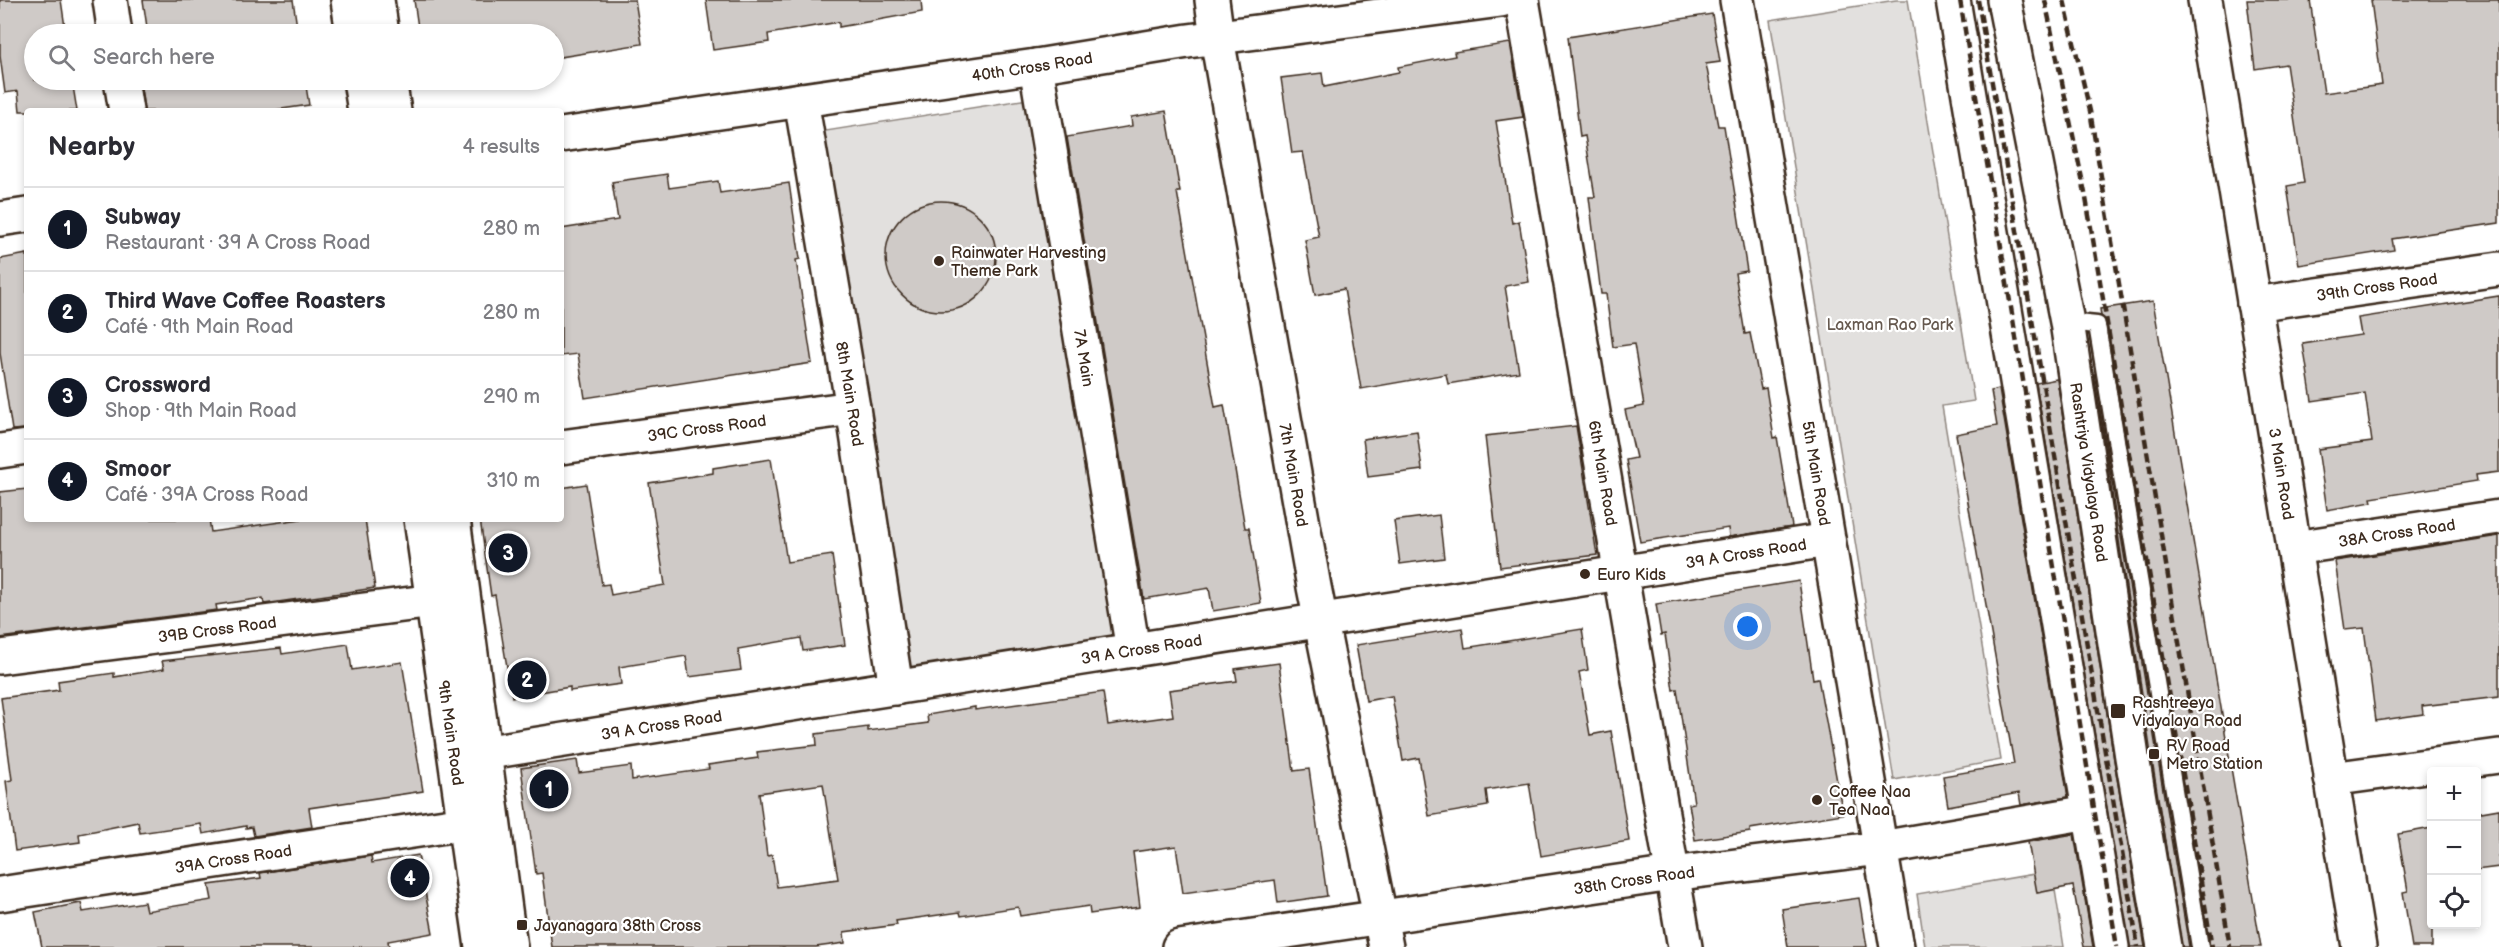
<!DOCTYPE html>
<meta charset="utf-8">
<style>
:root{--surface:#fff;--page:#f7f7f7;--text:#2b2b33;--muted:#7c7c81;--line:#e1e1e2;--accent:#111827}
body{margin:0;font-family:"Balsamiq Sans",sans-serif;background:var(--page);color:var(--text)}
.controls{position:absolute;right:18px;bottom:18px;display:grid;overflow:hidden;border-radius:6px;box-shadow:0 3px 9px #0003}
.controls button{width:54px;height:54px;display:grid;place-items:center;padding:0;border:0;border-bottom:2px solid var(--line);background:var(--surface);color:var(--text);font:30px sans-serif}
.you{position:absolute;left:1748px;top:627px;width:21px;height:21px;margin:-15px;border:4px solid #fff;border-radius:50%;background:#1a73e8;box-shadow:0 0 0 9px #1a73e833}
.badge{display:grid;place-items:center;width:39px;height:39px;border-radius:50%;background:var(--accent);color:#fff;font-size:20px;font-weight:700}
.pin{position:absolute;translate:-50% -50%;border:3px solid #fff;box-shadow:0 2px 6px #0006}
.list{margin:0;padding:0;list-style:none}
h2{display:flex;justify-content:space-between;align-items:center;height:78px;margin:0;padding:0 24px;font-size:26px}
h2 small{font-size:20px;font-weight:400;color:var(--muted)}
.list li{display:grid;grid-template-columns:39px 1fr auto;gap:18px;align-items:center;box-sizing:border-box;height:84px;padding:0 24px;border-top:2px solid var(--line)}
.list b{display:block;font-size:22px;white-space:nowrap}
.list p{margin:0;font-size:20px;white-space:nowrap;color:var(--muted)}
.list em{font-size:20px;font-style:normal;color:var(--muted)}
.icon{flex:none;width:33px;height:33px;fill:none;stroke:currentColor;stroke-width:2;stroke-linecap:round;stroke-linejoin:round}
.map{position:relative;flex:none;width:2499px;height:947px;overflow:hidden}
.search{position:absolute;background:var(--surface);box-shadow:0 3px 9px #0003;left:24px;top:24px;width:540px;height:66px;display:flex;align-items:center;gap:15px;box-sizing:border-box;padding:0 21px;border-radius:33px;color:var(--muted);font-size:22px}
.panel{position:absolute;background:var(--surface);box-shadow:0 3px 9px #0003;left:24px;top:108px;width:540px;height:414px;border-radius:6px}
.map>svg:first-child{display:block}
.green{fill:#e2e0de;stroke:#8e857e;stroke-width:1.5}
.building{fill:#cfcac7;stroke:#3b2a1e;stroke-width:1.5;fill-rule:evenodd}
.lines{fill:none;stroke-linecap:round;stroke-linejoin:round}
.lane-casing{stroke:#3b2a1e;stroke-width:21}
.street-casing{stroke:#3b2a1e;stroke-width:38}
.secondary-casing{stroke:#3b2a1e;stroke-width:38}
.lane{stroke:#fff;stroke-width:16}
.street{stroke:#fff;stroke-width:33}
.secondary{stroke:#fff;stroke-width:33}
.rail{stroke:#3b2a1e;stroke-width:4.5;stroke-dasharray:9 4.5;stroke-linecap:butt}
.poi-dot{fill:#3b2a1e;stroke:#fff;stroke-width:2}
.labels{text-anchor:middle;stroke-width:4.5;stroke-linejoin:round;paint-order:stroke}
.street-label{font-size:16px;fill:#3b2a1e;stroke:#fff}
.poi-label{font-size:16px;fill:#3b2a1e;stroke:#fff;text-anchor:start}
.park-label{font-size:16px;fill:#65584e;stroke:#fff}
</style>
<div class="map">
<svg width="2499" height="947" viewBox="0 0 2499 947">
<rect width="100%" height="100%" fill="#fff"/>
<filter id="ink" filterUnits="userSpaceOnUse"><feTurbulence type="fractalNoise" baseFrequency=".0167" numOctaves="2"/><feDisplacementMap in="SourceGraphic" scale="12" xChannelSelector="R" yChannelSelector="G"/><feConvolveMatrix kernelMatrix="1 2 1 2 8 2 1 2 1" color-interpolation-filters="sRGB"/></filter>
<g filter="url(#ink)">
<g class="green">
<polygon points="1896,0 1908,0 1974,401 1942,406 2001,760 1894,780 1770,20"/>
<polygon points="1034,98 1121,637 900,673 813,133"/>
<polygon points="2052,871 2064,947 1925,947 1917,894"/>
</g>
<g class="building">
<polygon points="0,0 61,0 66,34 34,34 34,80 72,80 77,111 20,111 18,91 5,93 0,56"/>
<polygon points="143,0 293,0 298,34 148,34"/>
<polygon points="414,0 635,0 642,44 554,58 554,34 419,34"/>
<polygon points="706,0 921,0 922,12 839,27 839,22 768,34 769,42 713,50"/>
<polygon points="2247,0 2310,0 2324,93 2382,85 2371,0 2499,0 2499,223 2392,239 2394,250 2299,265 2287,186 2304,183 2286,64 2255,69"/>
<polygon points="1712,14 1720,62 1706,64 1718,126 1724,126 1747,271 1735,273 1745,334 1750,333 1761,389 1766,388 1774,438 1777,437 1792,527 1729,537 1728,528 1640,542 1626,460 1636,458 1625,410 1644,406 1634,344 1613,347 1606,294 1601,294 1589,197 1595,197 1585,136 1580,137 1568,37"/>
<polygon points="1510,43 1523,117 1496,121 1512,223 1519,221 1529,282 1505,286 1519,372 1448,384 1446,374 1361,389 1344,289 1315,295 1305,240 1319,237 1303,152 1292,153 1281,78 1322,73 1324,87 1399,72 1398,67 1455,56 1454,52"/>
<polygon points="140,80 305,80 309,105 268,111 144,111"/>
<polygon points="1166,111 1180,192 1177,192 1215,407 1224,405 1245,528 1249,528 1261,603 1213,611 1209,588 1144,599 1067,137 1132,126 1131,117"/>
<polygon points="667,174 669,188 718,181 720,193 789,183 800,259 796,260 812,363 585,398 578,354 561,356 561,229 618,220 612,182"/>
<circle cx="941" cy="256" r="55"/>
<polygon points="27,254 27,429 12,430 0,353 0,259"/>
<polygon points="2499,296 2499,472 2476,475 2477,481 2371,498 2372,502 2327,510 2318,449 2372,442 2365,393 2312,401 2303,344 2361,335 2358,318"/>
<polygon points="2153,301 2261,947 2210,947 2107,323 2101,316 2100,309"/>
<polygon points="2094,373 2189,947 2182,947 2151,754"/>
<polygon points="2057,379 2114,760 2145,947 2130,947 2036,383"/>
<polygon points="1999,389 2068,797 2021,805 2019,793 1948,806 1943,776 2014,764 1956,434 1997,426 1991,391"/>
<polygon points="1576,426 1597,555 1500,567 1485,436"/>
<polygon points="1417,431 1422,470 1368,477 1363,439"/>
<polygon points="771,459 787,562 832,555 845,645 803,651 801,638 738,649 741,670 689,677 686,656 619,667 621,684 570,691 570,687 512,697 495,595 491,596 480,519 561,519 561,488 586,484 602,585 609,584 611,595 665,585 649,483 713,473 713,468"/>
<polygon points="27,489 27,519 209,519 211,532 301,519 365,519 375,588 264,604 263,598 216,605 217,610 0,638 0,492"/>
<polygon points="1439,515 1444,558 1400,564 1394,521"/>
<polygon points="2499,536 2499,697 2422,706 2423,714 2376,721 2364,628 2345,630 2335,561"/>
<polygon points="1799,581 1813,679 1818,678 1843,814 1750,829 1750,832 1695,840 1689,804 1694,803 1677,689 1673,690 1665,634 1661,635 1656,604"/>
<polygon points="1462,628 1465,648 1582,629 1588,670 1579,672 1590,735 1611,731 1629,841 1541,856 1529,783 1486,790 1488,806 1429,816 1419,758 1403,761 1392,696 1366,701 1356,645"/>
<polygon points="348,644 352,670 402,662 423,791 309,808 312,827 254,836 252,827 246,828 246,826 203,834 201,824 140,833 138,822 79,834 80,842 15,851 6,781 12,780 1,698 59,690 58,681 114,673 114,677 164,669 162,661 281,648 282,654"/>
<path d="M1279,663L1294,771L1309,769L1327,896L1278,903L1275,880L1183,893L1176,846L1133,852L1140,907L1090,914L1089,906L1020,916L1018,907L961,916L960,912L896,921L897,925L844,932L845,943L816,947H552L542,873L536,874L521,768L577,760L579,773L631,766L632,780L709,769L708,765L758,758L757,752L817,745L816,734L868,727V731L928,723L927,715L975,707V710L1103,692L1108,725L1173,716L1169,690L1237,681L1235,669ZM823,784L838,879L777,887L772,855L767,856L759,793Z"/>
<polygon points="2499,809 2499,867 2476,870 2476,813"/>
<polygon points="2432,828 2432,947 2412,947 2403,892 2408,891 2398,834"/>
<polygon points="2074,834 2093,947 2084,947 2073,886 2037,893 2028,842"/>
<polygon points="418,855 433,933 388,941 389,947 42,947 35,912 81,903 83,912 144,902 146,911 212,900 209,885 261,878 260,873 371,856 372,863"/>
<polygon points="1859,898 1867,947 1788,947 1782,909"/>
</g>
<g class="lines">
<defs>
<polyline id="lane" points="2067,322 2097,325 2200,947"/>
<g id="street">
<polyline points="110,0 115,34"/>
<path id="s1" d="M1212,0L1217,38L1314,587L1386,947"/>
<path id="s2" d="M1522,0L1685,947"/>
<path id="s3" d="M1036,66L1133,650"/>
<polyline points="121,80 126,111"/>
<path id="s4" d="M801,100L853,408L896,688"/>
<path id="s5" d="M2254,304L2499,269"/>
<path id="s6" d="M561,447L853,408"/>
<polyline points="0,451 27,447"/>
<path id="s7" d="M2294,548L2499,517"/>
<path id="s8" d="M0,657L434,601"/>
<path id="s9" d="M457,757L1828,540"/>
<path id="s10" d="M0,894L465,823"/>
</g>
<g id="secondary">
<polyline points="348,0 353,34"/>
<polyline points="377,0 382,34"/>
<path id="s11" d="M1737,0L1897,947"/>
<polyline points="1953,0 2112,947"/>
<path id="s12" d="M2004,0L2067,322L2132,757L2164,947"/>
<path id="s13" d="M2205,0L2359,947"/>
<polyline points="360,80 365,111"/>
<polyline points="389,80 394,111"/>
<path id="s14" d="M561,135L1036,66L1188,41L1501,0"/>
<polyline points="0,219 27,215"/>
<path id="s15" d="M421,519L482,947"/>
<polyline points="453,519 510,947"/>
<polyline points="2331,779 2499,756"/>
<path id="s16" d="M1179,947L1672,874L1881,848L2089,812"/>
</g>
</defs>
<use href="#lane" class="lane-casing"/>
<use href="#street" class="street-casing"/>
<use href="#secondary" class="secondary-casing"/>
<use href="#lane" class="lane"/>
<use href="#street" class="street"/>
<use href="#secondary" class="secondary"/>
<g class="rail">
<polyline points="1960,0 2117,947"/>
<polyline points="1978,0 2138,947"/>
<polyline points="2045,0 2086,198 2212,947"/>
<polyline points="2064,0 2090,111 2104,194 2230,947"/>
</g>
</g>
</g>
<g class="poi-dot">
<circle cx="939" cy="261" r="6"/>
<circle cx="1585" cy="574" r="6"/>
<rect x="2110" y="703" width="16" height="16" rx="3"/>
<rect x="2148" y="748" width="12" height="12" rx="3"/>
<circle cx="1817" cy="800" r="6"/>
<rect x="516" y="919" width="12" height="12" rx="3"/>
</g>
<g class="labels">
<g class="street-label">
<text dy="6" stroke="none"><textPath href="#s14" startOffset="476">40th Cross Road</textPath></text>
<text dy="6" stroke="none"><textPath href="#s5" startOffset="124">39th Cross Road</textPath></text>
<text dy="6" stroke="none"><textPath href="#s3" startOffset="296">7A Main</textPath></text>
<text dy="6" stroke="none"><textPath href="#s4" startOffset="298">8th Main Road</textPath></text>
<text dy="6" stroke="none"><textPath href="#s6" startOffset="147">39C Cross Road</textPath></text>
<text dy="6" stroke="none"><textPath href="#s12" startOffset="480">Rashtriya Vidyalaya Road</textPath></text>
<text dy="6" stroke="none"><textPath href="#s13" startOffset="480">3 Main Road</textPath></text>
<text dy="6" stroke="none"><textPath href="#s1" startOffset="482">7th Main Road</textPath></text>
<text dy="6" stroke="none"><textPath href="#s2" startOffset="480">6th Main Road</textPath></text>
<text dy="6" stroke="none"><textPath href="#s11" startOffset="480">5th Main Road</textPath></text>
<text dy="6" stroke="none"><textPath href="#s7" startOffset="104">38A Cross Road</textPath></text>
<text dy="6" stroke="none"><textPath href="#s9" startOffset="1305">39 A Cross Road</textPath></text>
<text dy="6" stroke="none"><textPath href="#s8" startOffset="219">39B Cross Road</textPath></text>
<text dy="6" stroke="none"><textPath href="#s9" startOffset="693">39 A Cross Road</textPath></text>
<text dy="6" stroke="none"><textPath href="#s9" startOffset="207">39 A Cross Road</textPath></text>
<text dy="6" stroke="none"><textPath href="#s15" startOffset="216">9th Main Road</textPath></text>
<text dy="6" stroke="none"><textPath href="#s10" startOffset="236">39A Cross Road</textPath></text>
<text dy="6" stroke="none"><textPath href="#s16" startOffset="460">38th Cross Road</textPath></text>
</g>
<g class="poi-label">
<text x="951" y="258">Rainwater Harvesting<tspan x="951" dy="18">Theme Park</tspan></text>
<text x="1597" y="580">Euro Kids</text>
<text x="2132" y="708">Rashtreeya<tspan x="2132" dy="18">Vidyalaya Road</tspan></text>
<text x="2166" y="751">RV Road<tspan x="2166" dy="18">Metro Station</tspan></text>
<text x="1829" y="797">Coffee Naa<tspan x="1829" dy="18">Tea Naa</tspan></text>
<text x="534" y="931">Jayanagara 38th Cross</text>
</g>
<g class="park-label">
<text x="1890" y="330">Laxman Rao Park</text>
</g>
</g>
</svg>
<div class="controls">
<button>+</button>
<button>−</button>
<button><svg class="icon" aria-label="locate" viewBox="0 0 24 24"><circle cx="12" cy="12" r="6"/><path d="M12 2v4M12 18v4M2 12h4M18 12h4"/></svg></button>
</div>
<div class="you"></div>
<div class="pin badge" style="left:549px;top:789px">1</div>
<div class="pin badge" style="left:527px;top:680px">2</div>
<div class="pin badge" style="left:508px;top:553px">3</div>
<div class="pin badge" style="left:410px;top:878px">4</div>
<div class="search"><svg class="icon" aria-label="search" viewBox="0 0 24 24"><circle cx="10" cy="10" r="6"/><path d="M15 15l6 6"/></svg>Search here</div>
<section class="panel">
<h2>Nearby<small>4 results</small></h2>
<ul class="list">
<li><span class="badge">1</span><div><b>Subway</b><p>Restaurant · 39 A Cross Road</p></div><em>280 m</em></li>
<li><span class="badge">2</span><div><b>Third Wave Coffee Roasters</b><p>Café · 9th Main Road</p></div><em>280 m</em></li>
<li><span class="badge">3</span><div><b>Crossword</b><p>Shop · 9th Main Road</p></div><em>290 m</em></li>
<li><span class="badge">4</span><div><b>Smoor</b><p>Café · 39A Cross Road</p></div><em>310 m</em></li>
</ul>
</section>
</div>
